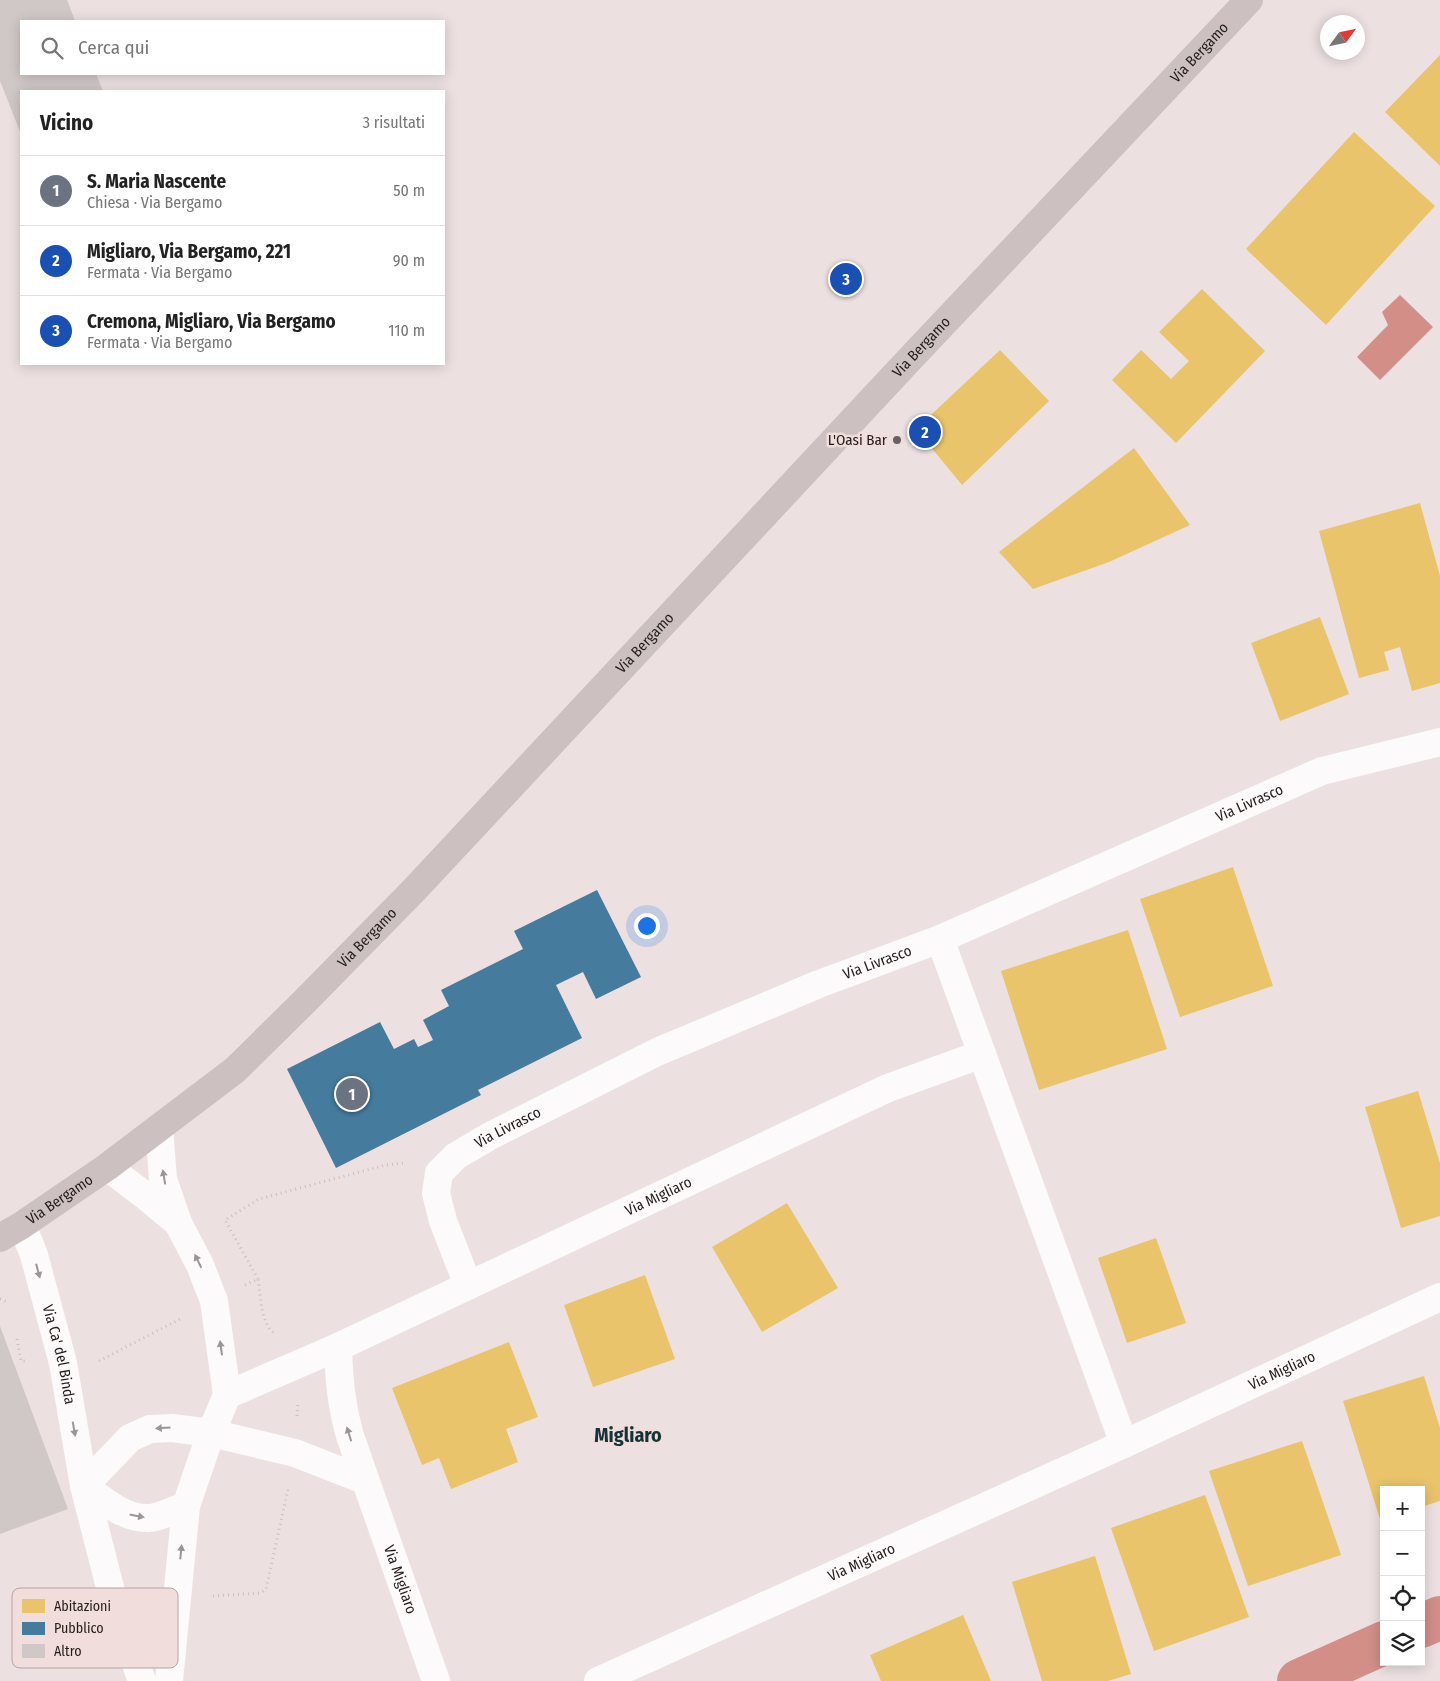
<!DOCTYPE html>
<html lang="it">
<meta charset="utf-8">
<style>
:root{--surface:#fff;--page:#f2f2f2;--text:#222;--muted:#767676;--line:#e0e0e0;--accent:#db2777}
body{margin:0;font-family:"Fira Sans Condensed",sans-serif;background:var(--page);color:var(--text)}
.controls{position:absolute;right:15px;bottom:15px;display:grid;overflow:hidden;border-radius:0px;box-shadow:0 2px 12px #0003}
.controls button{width:45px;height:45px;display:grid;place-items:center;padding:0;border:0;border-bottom:1px solid var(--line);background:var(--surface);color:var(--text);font:25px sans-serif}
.compass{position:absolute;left:1320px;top:15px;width:45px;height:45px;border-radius:50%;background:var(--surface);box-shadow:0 2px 12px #0003;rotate:57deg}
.you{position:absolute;left:646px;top:925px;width:18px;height:18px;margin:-12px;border:4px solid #fff;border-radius:50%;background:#1a73e8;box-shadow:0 0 0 8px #1a73e833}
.badge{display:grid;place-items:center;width:32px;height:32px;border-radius:50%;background:var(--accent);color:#fff;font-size:16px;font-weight:700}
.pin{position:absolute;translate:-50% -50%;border:2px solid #fff;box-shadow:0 1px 5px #0006}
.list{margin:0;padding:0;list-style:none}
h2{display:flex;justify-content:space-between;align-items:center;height:65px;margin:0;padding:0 20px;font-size:21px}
h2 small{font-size:16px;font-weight:400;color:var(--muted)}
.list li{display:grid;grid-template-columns:32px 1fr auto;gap:15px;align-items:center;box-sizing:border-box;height:70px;padding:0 20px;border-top:1px solid var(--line)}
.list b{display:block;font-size:19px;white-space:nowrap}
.list p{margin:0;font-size:16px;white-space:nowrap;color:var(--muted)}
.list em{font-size:16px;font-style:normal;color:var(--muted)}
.icon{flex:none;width:28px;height:28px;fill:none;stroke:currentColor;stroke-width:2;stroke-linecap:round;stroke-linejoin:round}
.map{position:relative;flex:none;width:1440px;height:1681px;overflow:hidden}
.search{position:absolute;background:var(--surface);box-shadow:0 2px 12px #0003;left:20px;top:20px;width:425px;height:55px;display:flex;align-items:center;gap:12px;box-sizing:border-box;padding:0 18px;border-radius:0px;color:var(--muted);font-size:19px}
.panel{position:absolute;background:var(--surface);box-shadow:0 2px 12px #0003;left:20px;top:90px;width:425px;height:275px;border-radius:0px}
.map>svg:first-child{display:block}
.water{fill:#d38e88}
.homes{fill:#e9c46a}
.public{fill:#457b9d}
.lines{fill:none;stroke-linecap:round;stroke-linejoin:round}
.canal{stroke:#d38e88;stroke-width:44}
.building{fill:#d0c8c7}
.path{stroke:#c6c2c2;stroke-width:3;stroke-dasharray:1 4;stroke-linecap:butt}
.minor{stroke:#fcfafa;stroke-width:28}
.primary{stroke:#ccc1c0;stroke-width:28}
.oneway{fill:#9a9696}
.poi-dot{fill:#696160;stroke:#f1dddb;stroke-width:2}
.labels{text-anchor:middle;stroke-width:5;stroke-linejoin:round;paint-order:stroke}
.street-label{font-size:15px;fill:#221c1b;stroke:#f1dddb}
.poi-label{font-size:15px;fill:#221c1b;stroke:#f1dddb;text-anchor:end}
.district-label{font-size:20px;font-weight:bold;fill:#123438;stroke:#f1dddb}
.key{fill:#f1dddb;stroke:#b3a3a1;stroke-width:1}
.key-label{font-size:14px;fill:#221c1b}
</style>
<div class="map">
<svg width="1440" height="1681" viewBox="0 0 1440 1681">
<rect width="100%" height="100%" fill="#ece1e0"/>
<polygon class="water" points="1400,295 1433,327 1380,380 1357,357 1388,325 1382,312"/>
<g class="homes">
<polygon points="1440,55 1440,166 1385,112"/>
<polygon points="1354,132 1435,206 1326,325 1246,249"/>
<polygon points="1202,289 1265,351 1176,443 1112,380 1141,350 1171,379 1189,361 1159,332"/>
<polygon points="1000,350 1049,401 962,485 916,429"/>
<polygon points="1134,448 1190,525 1109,562 1033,589 999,552"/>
<polygon points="1420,503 1440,576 1440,683 1412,691 1400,647 1384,652 1389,670 1359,678 1319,531"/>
<polygon points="1320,617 1349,694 1280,721 1251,643"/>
<polygon points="1233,867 1273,986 1180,1017 1140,899"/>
<polygon points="1128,930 1167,1049 1039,1090 1001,971"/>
<polygon points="1418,1091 1440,1163 1440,1216 1401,1228 1365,1107"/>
<polygon points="787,1203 838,1288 762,1332 712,1247"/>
<polygon points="1156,1238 1186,1323 1127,1343 1098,1258"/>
<polygon points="645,1275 675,1359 593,1387 564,1305"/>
<polygon points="509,1342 538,1417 506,1429 518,1462 451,1489 439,1458 422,1465 392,1388"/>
<polygon points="1424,1376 1440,1428 1440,1501 1421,1507 1421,1490 1384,1490 1384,1518 1380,1519 1343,1401"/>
<polygon points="1302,1441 1341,1555 1248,1586 1209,1471"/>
<polygon points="1205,1495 1249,1617 1154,1651 1111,1528"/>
<polygon points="1095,1556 1131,1674 1108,1681 1042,1681 1012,1582"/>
<polygon points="963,1615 991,1681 881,1681 870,1655"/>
</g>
<polygon class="public" points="597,890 641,977 596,999 583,972 556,985 582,1038 478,1090 481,1095 336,1168 287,1069 380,1022 394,1049 414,1039 418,1047 433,1040 423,1020 449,1006 441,990 523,949 514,931"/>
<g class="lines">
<g class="canal">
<polyline points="1421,1626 1440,1618"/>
<polyline points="1299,1681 1384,1643"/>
</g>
</g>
<g class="building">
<polygon points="0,0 67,0 75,21 21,21 21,74 96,74 103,91 21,91 21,134 0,81"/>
<polygon points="0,1326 68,1509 0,1534"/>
</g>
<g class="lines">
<g class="path">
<polyline points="258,1279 225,1220 259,1199 386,1165 404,1163"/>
<path d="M245,1285L258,1279C261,1295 260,1324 275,1334"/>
<polyline points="0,1299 7,1302 8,1304"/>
<polyline points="17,1339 21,1361 25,1361"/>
<polyline points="99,1361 180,1319"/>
<polyline points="297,1416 298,1403"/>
<polyline points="213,1596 260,1593 266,1589 288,1489"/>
</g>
<g class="minor">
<polyline points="940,939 982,1054"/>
<polyline points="159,1128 163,1179 178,1223 200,1265 214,1301 227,1395 211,1433 186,1506 169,1681"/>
<polyline points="107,1167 143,1194 178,1223"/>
<path id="s1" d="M22,1225L34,1255L63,1363L84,1486L113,1599L142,1681"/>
<path id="s2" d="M468,1285L443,1221L436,1193L439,1173L456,1156L490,1136L657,1052L819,984L940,939L1322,771L1440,742"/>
<path id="s3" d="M338,1347C339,1379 341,1404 350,1436L436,1681"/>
<path id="s4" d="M227,1395L338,1347L888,1088L982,1054L1124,1444"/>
<path d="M186,1506C176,1509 159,1518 149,1518C124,1519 103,1500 84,1486L130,1438L150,1429L172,1428L211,1433L295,1453L364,1480"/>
<path id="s5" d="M598,1681L1124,1444L1440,1297"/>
</g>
<path class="primary" id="s6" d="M0,1238L22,1225L107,1167L235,1070L305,1001L415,889L908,361L1249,0"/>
</g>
<defs><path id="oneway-solid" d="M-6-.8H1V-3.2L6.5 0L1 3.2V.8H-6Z" transform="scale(1.25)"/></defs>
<g class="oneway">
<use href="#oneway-solid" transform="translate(164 1177) rotate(-99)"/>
<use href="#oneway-solid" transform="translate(198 1261) rotate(-116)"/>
<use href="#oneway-solid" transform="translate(38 1271) rotate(75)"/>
<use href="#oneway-solid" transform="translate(221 1348) rotate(-98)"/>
<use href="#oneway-solid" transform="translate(163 1428) rotate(176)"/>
<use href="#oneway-solid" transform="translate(74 1429) rotate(80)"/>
<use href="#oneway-solid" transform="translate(349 1434) rotate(-107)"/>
<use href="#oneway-solid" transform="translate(137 1516) rotate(11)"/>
<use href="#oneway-solid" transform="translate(181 1552) rotate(-84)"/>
</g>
<circle class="poi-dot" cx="897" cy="440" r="5"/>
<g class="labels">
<g class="street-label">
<text dy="5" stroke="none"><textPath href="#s6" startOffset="1691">Via Bergamo</textPath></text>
<text dy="5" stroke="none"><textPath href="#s6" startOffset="1286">Via Bergamo</textPath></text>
<text dy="5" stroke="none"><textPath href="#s6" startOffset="881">Via Bergamo</textPath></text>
<text dy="5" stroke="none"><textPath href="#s2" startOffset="1011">Via Livrasco</textPath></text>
<text dy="5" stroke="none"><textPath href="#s6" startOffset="476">Via Bergamo</textPath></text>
<text dy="5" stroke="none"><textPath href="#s2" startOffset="606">Via Livrasco</textPath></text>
<text dy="5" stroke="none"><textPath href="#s2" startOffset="201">Via Livrasco</textPath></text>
<text dy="5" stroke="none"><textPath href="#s4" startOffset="475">Via Migliaro</textPath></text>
<text dy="5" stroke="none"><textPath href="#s6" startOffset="71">Via Bergamo</textPath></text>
<text dy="5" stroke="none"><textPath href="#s1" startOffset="135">Via Ca' del Binda</textPath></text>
<text dy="5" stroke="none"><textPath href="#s5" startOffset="751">Via Migliaro</textPath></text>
<text dy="5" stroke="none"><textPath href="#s5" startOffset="289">Via Migliaro</textPath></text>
<text dy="5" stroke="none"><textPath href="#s3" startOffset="242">Via Migliaro</textPath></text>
</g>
<g class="poi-label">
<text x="887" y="445">L'Oasi Bar</text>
</g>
<g class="district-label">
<text x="628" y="1442">Migliaro</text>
</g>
</g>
<rect x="12" y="1588" width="166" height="80" rx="8" class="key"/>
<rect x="22" y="1599" width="23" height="14" fill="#e9c46a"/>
<rect x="22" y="1622" width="23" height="13" fill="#457b9d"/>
<rect x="22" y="1644" width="23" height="14" fill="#d0c8c7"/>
<g class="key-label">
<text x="54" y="1611">Abitazioni</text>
<text x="54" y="1633">Pubblico</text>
<text x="54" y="1656">Altro</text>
</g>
</svg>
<div class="controls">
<button>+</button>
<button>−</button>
<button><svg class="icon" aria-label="locate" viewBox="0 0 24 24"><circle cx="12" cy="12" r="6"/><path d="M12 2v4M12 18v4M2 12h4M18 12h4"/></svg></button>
<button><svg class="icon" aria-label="layers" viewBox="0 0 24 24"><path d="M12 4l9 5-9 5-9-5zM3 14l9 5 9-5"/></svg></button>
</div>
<svg class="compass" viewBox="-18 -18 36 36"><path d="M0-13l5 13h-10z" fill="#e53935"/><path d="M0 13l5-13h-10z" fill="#767676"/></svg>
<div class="you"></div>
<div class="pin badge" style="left:352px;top:1094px;background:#6b7280">1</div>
<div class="pin badge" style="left:925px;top:432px;background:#1a4fb4">2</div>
<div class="pin badge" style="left:846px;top:279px;background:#1a4fb4">3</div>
<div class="search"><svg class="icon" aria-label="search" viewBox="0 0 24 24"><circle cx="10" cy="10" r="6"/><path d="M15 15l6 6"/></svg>Cerca qui</div>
<section class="panel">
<h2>Vicino<small>3 risultati</small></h2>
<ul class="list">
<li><span class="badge" style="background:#6b7280">1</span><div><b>S. Maria Nascente</b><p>Chiesa · Via Bergamo</p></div><em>50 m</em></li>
<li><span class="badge" style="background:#1a4fb4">2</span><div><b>Migliaro, Via Bergamo, 221</b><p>Fermata · Via Bergamo</p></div><em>90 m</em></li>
<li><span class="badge" style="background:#1a4fb4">3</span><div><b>Cremona, Migliaro, Via Bergamo</b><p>Fermata · Via Bergamo</p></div><em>110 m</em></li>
</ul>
</section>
</div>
